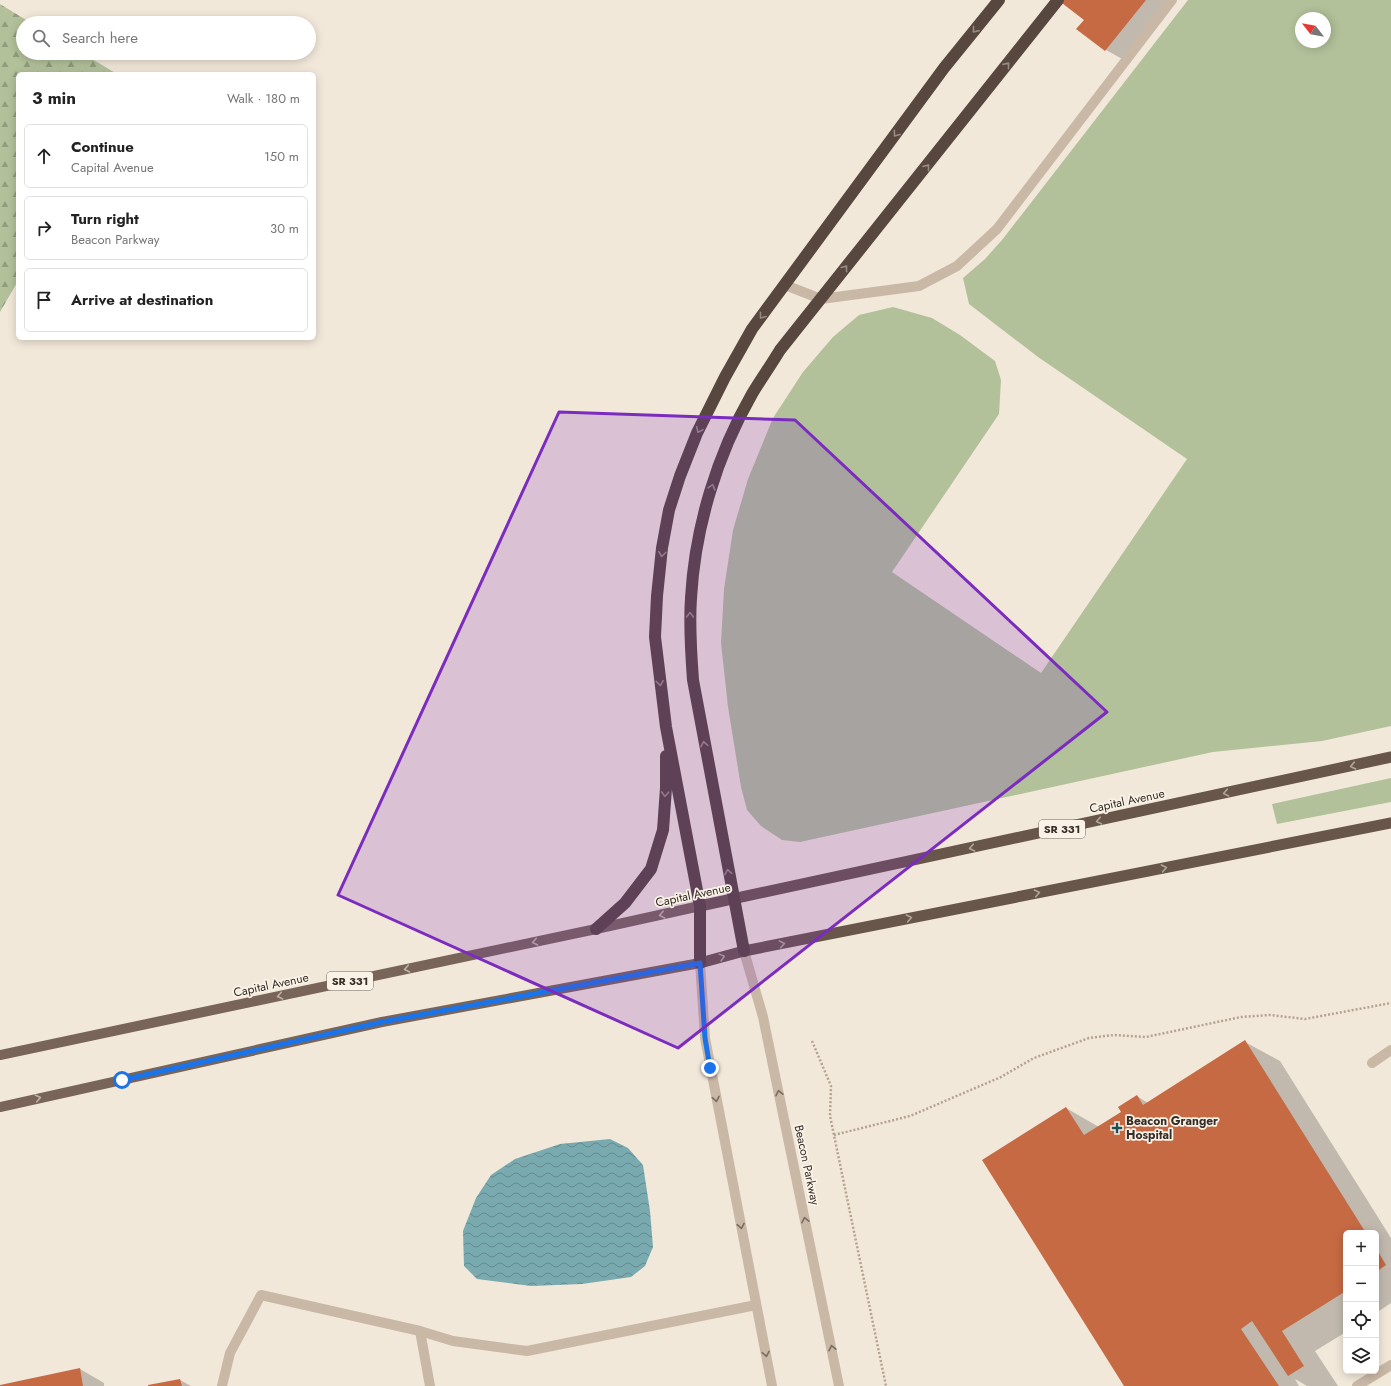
<!DOCTYPE html>
<meta charset="utf-8">
<style>
:root{--surface:#fff;--page:#f6f6f6;--text:#222;--muted:#767676;--line:#e0e0e0}
body{margin:0;font-family:Jost,sans-serif;background:var(--page);color:var(--text)}
.controls{position:absolute;right:12px;bottom:12px;display:grid;overflow:hidden;border-radius:6px;box-shadow:0 2px 10px #0003}
.controls button{width:36px;height:36px;display:grid;place-items:center;padding:0;border:0;border-bottom:1px solid var(--line);background:var(--surface);color:var(--text);font:20px sans-serif}
.compass{position:absolute;left:1295px;top:12px;width:36px;height:36px;border-radius:50%;background:var(--surface);box-shadow:0 2px 10px #0003;rotate:301deg}
.stop{position:absolute;width:12px;height:12px;margin:-9px;border:3px solid #1a73e8;border-radius:50%;background:#fff}
.stop.end{background:#1a73e8;border-color:#fff;box-shadow:0 1px 4px #0008}
.list{margin:0;padding:0;list-style:none}
h2{display:flex;justify-content:space-between;align-items:center;height:52px;margin:0;padding:0 16px;font-size:17px}
h2 small{font-size:13px;font-weight:400;color:var(--muted)}
.list li{display:grid;grid-template-columns:26px 1fr auto;gap:12px;align-items:center;box-sizing:border-box;height:64px;margin:0 8px 8px;padding:0 8px;border:1px solid var(--line);border-radius:6px}
.list b{display:block;font-size:15px;white-space:nowrap}
.list p{margin:0;font-size:13px;white-space:nowrap;color:var(--muted)}
.list em{font-size:13px;font-style:normal;color:var(--muted)}
.icon{flex:none;width:22px;height:22px;fill:none;stroke:currentColor;stroke-width:2;stroke-linecap:round;stroke-linejoin:round}
.map{position:relative;flex:none;width:1391px;height:1386px;overflow:hidden}
.search{position:absolute;background:var(--surface);box-shadow:0 2px 10px #0003;left:16px;top:16px;width:300px;height:44px;display:flex;align-items:center;gap:10px;box-sizing:border-box;padding:0 14px;border-radius:22px;color:var(--muted);font-size:15px}
.panel{position:absolute;background:var(--surface);box-shadow:0 2px 10px #0003;left:16px;top:72px;width:300px;height:268px;border-radius:6px}
.map>svg:first-child{display:block}
.green{fill:#b2c19a;fill-rule:evenodd}
.forest{fill:url(#forest-firs)}
.water{fill:url(#water-waves)}
.shadow{fill:#0003}
.building{fill:#c66a44}
.lines{fill:none;stroke-linecap:round;stroke-linejoin:round}
.path{stroke:#b5a291;stroke-width:2.5;stroke-dasharray:2 2;stroke-linecap:butt}
.service{stroke:#cab8a6;stroke-width:10}
.tertiary{stroke:#cab8a6;stroke-width:10}
.primary{stroke:#786458;stroke-width:10}
.trunk{stroke:#68564b;stroke-width:11}
.motorway{stroke:#57473e;stroke-width:12}
.oneway{stroke:#988b82}
.oneway2{stroke:#b0a499}
.oneway3{stroke:#bfb2a7}
.oneway4{stroke:#796c60}
.route{stroke:#1a73e8;stroke-width:5}
.marked{fill:#7b2cbf;fill-opacity:0.2;stroke:#7b2cbf;stroke-width:3;stroke-linejoin:round}
.poi-dot{fill:#1d5157;stroke:#f9f2e7;stroke-width:1.5}
.labels{text-anchor:middle;stroke-width:3.5;stroke-linejoin:round;paint-order:stroke}
.shield{fill:#f9f2e7;stroke:#706861;stroke-width:1}
.shield-label{font-size:11px;font-weight:bold;fill:#362d27}
.street-label{font-size:12px;fill:#362d27;stroke:#f9f2e7}
.poi-label{font-size:12px;font-weight:bold;fill:#362d27;stroke:#f9f2e7;text-anchor:start}
</style>
<div class="map">
<svg width="1391" height="1386" viewBox="0 0 1391 1386">
<defs>
<pattern id="forest-firs" width="22" height="20" patternUnits="userSpaceOnUse"><rect width="22" height="20" fill="#b2c19a"/><path d="M5 1l3.5 6h-7zM16 11l3.5 6h-7z" fill="#929d7e"/></pattern>
<pattern id="water-waves" width="16" height="10" patternUnits="userSpaceOnUse"><rect width="16" height="10" fill="#79aaaf"/><path d="M0 5q4-4 8 0t8 0" fill="none" stroke="#648b8e"/></pattern>
</defs>
<rect width="100%" height="100%" fill="#f2e8da"/>
<g class="green">
<path d="M1188,0H1391V726L1322,741L1213,752L800,842L782,840L761,826L747,810L741,787L728,707L721,643L724,589L733,530L748,479L773,418L803,372L833,337L859,315L893,307L932,318L960,335L995,361L1001,380L999,414L892,572L1041,673L1187,459L1038,357L969,304L963,278L985,259L1002,240ZM1301,18H1325V42H1301Z"/>
<polygon points="1391,778 1391,802 1277,824 1272,804"/>
</g>
<polygon class="forest" points="0,4 31,23 23,23 23,53 82,53 117,74 18,74 18,281 0,312"/>
<polygon class="water" points="610,1139 628,1148 643,1165 650,1211 653,1247 645,1266 631,1277 582,1284 531,1286 477,1279 464,1266 463,1231 476,1198 491,1175 515,1159 560,1144"/>
<g class="shadow">
<polygon points="1060,0 1172,0 1124,60 1106,50 1085,20"/>
<polygon points="1245,1042 1280,1061 1391,1238 1391,1303 1376,1313 1376,1233 1346,1233 1346,1332 1315,1351 1338,1386 1307,1386 1295,1379 1299,1386 1125,1386 1066,1108 1099,1127 1123,1112 1137,1096 1148,1103"/>
<polygon points="80,1369 104,1383 104,1386 0,1386"/>
<polygon points="180,1380 191,1386 149,1386"/>
</g>
<g class="building">
<polygon points="1058,0 1146,0 1105,51 1076,29 1084,20"/>
<polygon points="1245,1040 1366,1233 1346,1233 1346,1291 1282,1331 1304,1366 1288,1376 1252,1321 1241,1329 1279,1386 1124,1386 982,1160 1066,1107 1084,1135 1121,1112 1118,1107 1137,1095 1143,1105"/>
<polygon points="1376,1248 1386,1265 1376,1272"/>
<polygon points="80,1368 83,1386 0,1386 0,1385"/>
<polygon points="180,1379 182,1386 148,1386 148,1385"/>
</g>
<g class="lines">
<g class="path">
<polyline points="812,1041 831,1086 830,1116 886,1386"/>
<polyline points="834,1135 910,1116 1001,1077 1034,1058 1089,1038 1114,1035 1146,1037 1241,1017 1270,1015 1305,1019 1391,1003"/>
</g>
<g class="service">
<polyline points="785,285 821,299 919,286 957,266 997,229 1172,0"/>
<polyline points="1372,1063 1391,1050"/>
<polyline points="420,1331 430,1386"/>
<polyline points="222,1386 230,1353 261,1295 420,1331 453,1341 527,1351 756,1305"/>
<polyline points="1357,1386 1391,1365"/>
</g>
<g class="tertiary">
<polyline points="744,951 763,1017 839,1386"/>
<polyline points="700,963 705,1038 772,1386"/>
</g>
<g class="primary">
<polyline points="0,1055 596,929 700,906"/>
<polyline points="0,1107 382,1022 700,963"/>
</g>
<g class="trunk">
<polyline points="700,906 1391,757"/>
<polyline points="700,963 744,951 1391,823"/>
</g>
<g class="motorway">
<polyline points="596,929 625,903 651,869 663,830 666,788 666,756"/>
<path d="M744,951L693,680C691,653 689,626 691,598C695,527 717,455 752,394C761,379 771,365 780,350L1058,0"/>
<polyline points="700,963 700,906 666,727 655,637 657,596 662,548 669,510 680,476 697,433 725,377 752,329 944,68 999,0"/>
</g>
</g>
<defs><path id="oneway-chevron" d="M-2-3.5L2.5 0L-2 3.5" fill="none" stroke-width="1.6" stroke-linecap="round" stroke-linejoin="round"/></defs>
<g class="oneway">
<use href="#oneway-chevron" transform="translate(975 30) rotate(129)"/>
<use href="#oneway-chevron" transform="translate(1007 65) rotate(-51)"/>
<use href="#oneway-chevron" transform="translate(896 134) rotate(126)"/>
<use href="#oneway-chevron" transform="translate(927 167) rotate(-51)"/>
<use href="#oneway-chevron" transform="translate(845 268) rotate(-52)"/>
<use href="#oneway-chevron" transform="translate(762 316) rotate(127)"/>
<use href="#oneway-chevron" transform="translate(699 430) rotate(115)"/>
<use href="#oneway-chevron" transform="translate(712 487) rotate(-74)"/>
<use href="#oneway-chevron" transform="translate(662 554) rotate(97)"/>
<use href="#oneway-chevron" transform="translate(690 615) rotate(-89)"/>
<use href="#oneway-chevron" transform="translate(660 683) rotate(83)"/>
<use href="#oneway-chevron" transform="translate(704 744) rotate(-101)"/>
<use href="#oneway-chevron" transform="translate(665 794) rotate(93)"/>
<use href="#oneway-chevron" transform="translate(728 872) rotate(-101)"/>
</g>
<g class="oneway2">
<use href="#oneway-chevron" transform="translate(1353 766) rotate(168)"/>
<use href="#oneway-chevron" transform="translate(1226 793) rotate(168)"/>
<use href="#oneway-chevron" transform="translate(1099 821) rotate(168)"/>
<use href="#oneway-chevron" transform="translate(972 848) rotate(168)"/>
<use href="#oneway-chevron" transform="translate(1164 868) rotate(-11)"/>
<use href="#oneway-chevron" transform="translate(1037 893) rotate(-11)"/>
<use href="#oneway-chevron" transform="translate(909 918) rotate(-11)"/>
<use href="#oneway-chevron" transform="translate(782 944) rotate(-11)"/>
<use href="#oneway-chevron" transform="translate(722 957) rotate(-15)"/>
</g>
<g class="oneway3">
<use href="#oneway-chevron" transform="translate(662 915) rotate(167)"/>
<use href="#oneway-chevron" transform="translate(535 942) rotate(168)"/>
<use href="#oneway-chevron" transform="translate(407 969) rotate(168)"/>
<use href="#oneway-chevron" transform="translate(280 996) rotate(168)"/>
<use href="#oneway-chevron" transform="translate(38 1098) rotate(-12)"/>
</g>
<g class="oneway4">
<use href="#oneway-chevron" transform="translate(779 1093) rotate(-102)"/>
<use href="#oneway-chevron" transform="translate(716 1099) rotate(79)"/>
<use href="#oneway-chevron" transform="translate(805 1220) rotate(-102)"/>
<use href="#oneway-chevron" transform="translate(741 1226) rotate(79)"/>
<use href="#oneway-chevron" transform="translate(832 1348) rotate(-102)"/>
<use href="#oneway-chevron" transform="translate(766 1354) rotate(79)"/>
</g>
<g class="lines">
<polyline class="route" points="122,1080 382,1022 700,963 705,1038 710,1068"/>
</g>
<path class="marked" d="M559,412L795,420L1107,712L678,1048L338,895Z"/>
<path class="poi-dot" d="M1115 1122h4v4h4v4h-4v4h-4v-4h-4v-4h4z"/>
<g class="labels">
<g class="shield">
<rect x="1039" y="820" width="46" height="18" rx="3"/>
<rect x="327" y="972" width="46" height="18" rx="3"/>
</g>
<g class="shield-label">
<text x="1062" y="833">SR 331</text>
<text x="350" y="985">SR 331</text>
</g>
<g class="street-label">
<text transform="translate(1127 801) rotate(-12)" y="4">Capital Avenue</text>
<text transform="translate(693 895) rotate(-12)" y="4">Capital Avenue</text>
<text transform="translate(271 985) rotate(-12)" y="4">Capital Avenue</text>
<text transform="translate(807 1165) rotate(78)" y="4">Beacon Parkway</text>
</g>
<g class="poi-label">
<text x="1126" y="1125">Beacon Granger<tspan x="1126" dy="14">Hospital</tspan></text>
</g>
</g>
</svg>
<div class="controls">
<button>+</button>
<button>−</button>
<button><svg class="icon" aria-label="locate" viewBox="0 0 24 24"><circle cx="12" cy="12" r="6"/><path d="M12 2v4M12 18v4M2 12h4M18 12h4"/></svg></button>
<button><svg class="icon" aria-label="layers" viewBox="0 0 24 24"><path d="M12 4l9 5-9 5-9-5zM3 14l9 5 9-5"/></svg></button>
</div>
<svg class="compass" viewBox="-18 -18 36 36"><path d="M0-13l5 13h-10z" fill="#e53935"/><path d="M0 13l5-13h-10z" fill="#767676"/></svg>
<div class="stop" style="left:122px;top:1080px"></div>
<div class="stop end" style="left:710px;top:1068px"></div>
<div class="search"><svg class="icon" aria-label="search" viewBox="0 0 24 24"><circle cx="10" cy="10" r="6"/><path d="M15 15l6 6"/></svg>Search here</div>
<section class="panel">
<h2>3 min<small>Walk · 180 m</small></h2>
<ul class="list">
<li><svg class="icon" aria-label="ahead" viewBox="0 0 24 24"><path d="M12 20V5M6 11l6-6 6 6"/></svg><div><b>Continue</b><p>Capital Avenue</p></div><em>150 m</em></li>
<li><svg class="icon" aria-label="right" viewBox="0 0 24 24"><path d="M7 20v-9h11M14 6l5 5-5 5"/></svg><div><b>Turn right</b><p>Beacon Parkway</p></div><em>30 m</em></li>
<li><svg class="icon" aria-label="arrive" viewBox="0 0 24 24"><path d="M6 21V4h12l-3 4 3 4H6"/></svg><div><b>Arrive at destination</b></div></li>
</ul>
</section>
</div>
